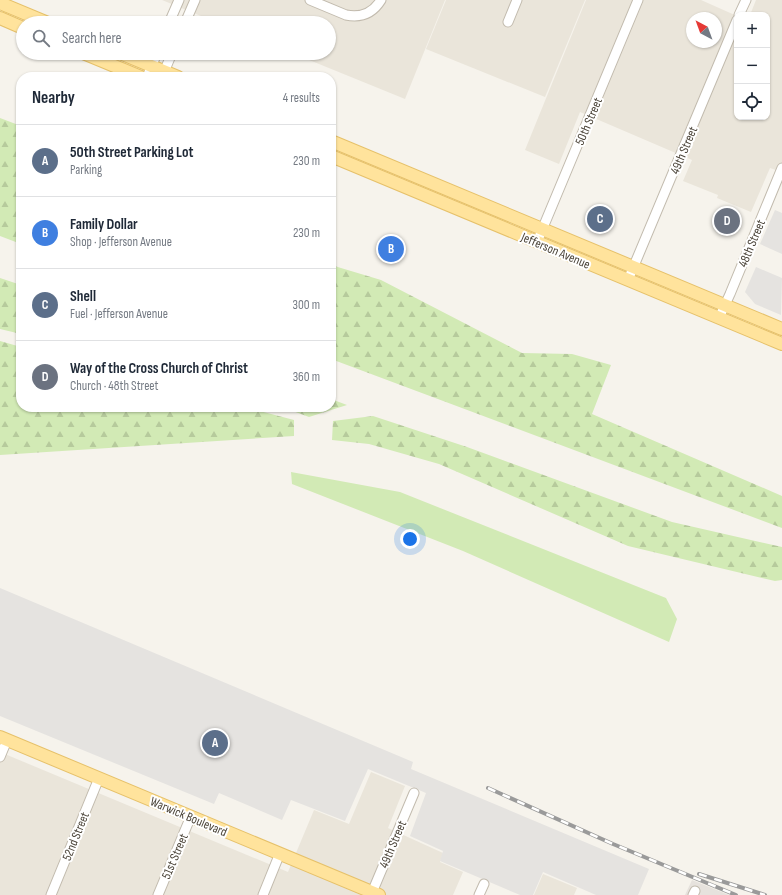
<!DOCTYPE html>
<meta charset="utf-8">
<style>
:root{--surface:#fff;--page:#f2f2f3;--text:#1f2937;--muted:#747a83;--line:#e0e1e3;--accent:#fc3f1d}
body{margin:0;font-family:"Sofia Sans Condensed",sans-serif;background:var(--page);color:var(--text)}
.controls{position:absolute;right:12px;top:12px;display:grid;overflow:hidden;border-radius:8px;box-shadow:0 1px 3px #0004}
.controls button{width:36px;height:36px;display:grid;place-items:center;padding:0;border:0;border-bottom:1px solid var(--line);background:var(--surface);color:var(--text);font:20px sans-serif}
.compass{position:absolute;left:686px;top:12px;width:36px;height:36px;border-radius:50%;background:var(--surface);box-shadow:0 1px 3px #0004;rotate:319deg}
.you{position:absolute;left:410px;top:539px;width:14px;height:14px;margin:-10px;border:3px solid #fff;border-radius:50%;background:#1a73e8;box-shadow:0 0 0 6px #1a73e833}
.badge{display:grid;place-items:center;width:26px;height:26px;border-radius:50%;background:var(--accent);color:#fff;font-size:13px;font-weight:700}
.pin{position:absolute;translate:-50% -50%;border:2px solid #fff;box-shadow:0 1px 4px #0006}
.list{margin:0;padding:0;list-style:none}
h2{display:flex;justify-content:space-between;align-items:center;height:52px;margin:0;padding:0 16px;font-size:17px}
h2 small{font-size:13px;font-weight:400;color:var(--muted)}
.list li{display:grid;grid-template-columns:26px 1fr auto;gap:12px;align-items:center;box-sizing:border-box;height:72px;padding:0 16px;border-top:1px solid var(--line)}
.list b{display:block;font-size:15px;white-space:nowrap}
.list p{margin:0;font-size:13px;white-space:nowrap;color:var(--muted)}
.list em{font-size:13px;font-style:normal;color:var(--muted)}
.icon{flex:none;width:22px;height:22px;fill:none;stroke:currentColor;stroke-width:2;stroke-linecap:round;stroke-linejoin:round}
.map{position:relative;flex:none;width:782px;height:895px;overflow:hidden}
.search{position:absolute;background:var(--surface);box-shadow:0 1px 3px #0004;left:16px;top:16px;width:320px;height:44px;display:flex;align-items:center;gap:10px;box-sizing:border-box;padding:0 14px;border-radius:22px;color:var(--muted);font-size:15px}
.panel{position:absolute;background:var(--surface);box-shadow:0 1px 3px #0004;left:16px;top:72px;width:320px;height:340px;border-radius:16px}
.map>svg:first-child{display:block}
.residential{fill:#eae5da;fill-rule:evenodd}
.industrial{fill:#e6e2dd}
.green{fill:#d2eab5}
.forest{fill:url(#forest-firs)}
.parking{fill:#e5e3e0}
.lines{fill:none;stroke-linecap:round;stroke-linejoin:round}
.minor-casing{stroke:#c2bbae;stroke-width:11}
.major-casing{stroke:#e6c16a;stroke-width:14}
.minor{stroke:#fff;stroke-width:9}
.major{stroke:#ffe39c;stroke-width:12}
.rail-casing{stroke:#9a9a9a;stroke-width:4}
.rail{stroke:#fff;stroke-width:2.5;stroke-dasharray:8;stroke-linecap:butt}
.labels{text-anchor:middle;stroke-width:4;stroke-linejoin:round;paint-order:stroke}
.street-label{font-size:13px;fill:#4b4439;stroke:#fff}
</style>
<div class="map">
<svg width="782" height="895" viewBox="0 0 782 895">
<defs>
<pattern id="forest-firs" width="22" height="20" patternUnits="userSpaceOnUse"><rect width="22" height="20" fill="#d2eab5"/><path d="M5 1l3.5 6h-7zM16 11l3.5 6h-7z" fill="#b6ca9c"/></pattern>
</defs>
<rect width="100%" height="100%" fill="#f6f3ec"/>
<g class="residential">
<polygon points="162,0 445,0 405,99 292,53 329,53 329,23 218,23"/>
<polygon points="446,0 585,0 545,97 426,49"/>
<path d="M586,0H701L737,16V117H767V15H750L756,0H782V172L770,168L751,212L717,198L718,195L683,181L692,160L580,112L559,164L525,150ZM692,18H716V42H692Z"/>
<polygon points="0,752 288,872 314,810 349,824 371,772 405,786 388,828 443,853 440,862 463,872 453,895 0,895"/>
<polygon points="543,874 577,888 574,895 534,895"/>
</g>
<polygon class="industrial" points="692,880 729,895 685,895"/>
<polygon class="green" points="291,472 400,492 666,598 677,619 669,642 463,551 292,484"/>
<g class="forest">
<polygon points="0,118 21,126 21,244 0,236"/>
<polygon points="331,265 381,280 522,353 572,354 611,365 592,414 782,496 782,528 331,359"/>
<polygon points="0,278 21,285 21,334 0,329"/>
<polygon points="0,341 21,347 21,407 244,407 294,420 294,436 0,455"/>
<polygon points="331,399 347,405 309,417 282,407 331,407"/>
<polygon points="373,416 467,447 672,522 782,547 782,580 775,581 628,546 439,464 369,444 332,440 333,421"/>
</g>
<g class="parking">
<polygon points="775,210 782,213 782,254 760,244"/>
<polygon points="756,267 782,278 781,315 755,304 745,292"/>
<polygon points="0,588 413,762 411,769 649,869 638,895 596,895 543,872 533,895 520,895 440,861 443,851 410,836 426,793 368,769 345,821 291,800 282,820 219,793 214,804 0,716"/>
</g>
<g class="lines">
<defs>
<g id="minor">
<path d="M310,0L346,15C361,18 373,13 381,0"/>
<polyline points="739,15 746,0"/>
<polyline points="508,22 517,0"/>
<polyline points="169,23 179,0"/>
<polyline points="185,23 195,0"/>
<polyline points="147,77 157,53"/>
<polyline points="162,77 172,53"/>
<polyline points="537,242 638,0"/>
<polyline points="628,280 737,20"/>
<polyline points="719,318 730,294 782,168"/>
<polyline points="0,757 7,740"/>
<polyline points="51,895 99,778"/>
<polyline points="158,895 191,816"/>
<polyline points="263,895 280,853"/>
<polyline points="371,895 414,793"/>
<polyline points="479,895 484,884"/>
<polyline points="693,895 695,891"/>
</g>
<g id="major">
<polyline points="0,3 48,23"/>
<polyline points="0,18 23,28"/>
<polyline points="83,53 141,77"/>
<polyline points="120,53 178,77"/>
<polyline points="331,141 782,329"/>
<polyline points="331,156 782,344"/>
<polyline points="0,737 379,895"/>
</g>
</defs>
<use href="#minor" class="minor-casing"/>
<use href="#major" class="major-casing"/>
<use href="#minor" class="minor"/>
<use href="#major" class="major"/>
<defs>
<g id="rail">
<polyline points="488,788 613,844 736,895"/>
<polyline points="699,874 765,895"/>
</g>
</defs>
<use href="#rail" class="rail-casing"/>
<use href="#rail" class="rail"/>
</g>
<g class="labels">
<g class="street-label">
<text transform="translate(588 121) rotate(-67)" y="5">50th Street</text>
<text transform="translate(683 150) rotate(-67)" y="5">49th Street</text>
<text transform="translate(751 243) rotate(-67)" y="5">48th Street</text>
<text transform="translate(556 250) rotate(23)" y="5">Jefferson Avenue</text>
<text transform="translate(189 816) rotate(23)" y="5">Warwick Boulevard</text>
<text transform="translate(75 836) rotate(-68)" y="5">52nd Street</text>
<text transform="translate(392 844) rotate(-67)" y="5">49th Street</text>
<text transform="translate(174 856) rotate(-67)" y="5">51st Street</text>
</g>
</g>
</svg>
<div class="controls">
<button>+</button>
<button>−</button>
<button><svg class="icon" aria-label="locate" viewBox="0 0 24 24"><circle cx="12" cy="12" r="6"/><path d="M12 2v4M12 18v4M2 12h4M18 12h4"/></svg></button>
</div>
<svg class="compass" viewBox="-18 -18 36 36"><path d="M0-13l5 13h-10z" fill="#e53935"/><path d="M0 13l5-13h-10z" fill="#747a83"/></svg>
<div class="you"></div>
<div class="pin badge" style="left:215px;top:743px;background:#5c6f8a">A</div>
<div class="pin badge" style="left:391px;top:249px;background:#3f7fe0">B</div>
<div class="pin badge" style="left:600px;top:219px;background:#5c6f8a">C</div>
<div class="pin badge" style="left:727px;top:221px;background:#6b7280">D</div>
<div class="search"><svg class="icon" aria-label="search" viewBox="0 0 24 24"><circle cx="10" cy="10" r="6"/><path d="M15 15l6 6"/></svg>Search here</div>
<section class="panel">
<h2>Nearby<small>4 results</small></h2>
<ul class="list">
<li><span class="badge" style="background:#5c6f8a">A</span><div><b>50th Street Parking Lot</b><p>Parking</p></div><em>230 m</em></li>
<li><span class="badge" style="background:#3f7fe0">B</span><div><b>Family Dollar</b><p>Shop · Jefferson Avenue</p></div><em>230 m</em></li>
<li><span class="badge" style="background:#5c6f8a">C</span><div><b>Shell</b><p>Fuel · Jefferson Avenue</p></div><em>300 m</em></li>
<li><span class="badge" style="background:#6b7280">D</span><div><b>Way of the Cross Church of Christ</b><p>Church · 48th Street</p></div><em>360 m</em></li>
</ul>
</section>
</div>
